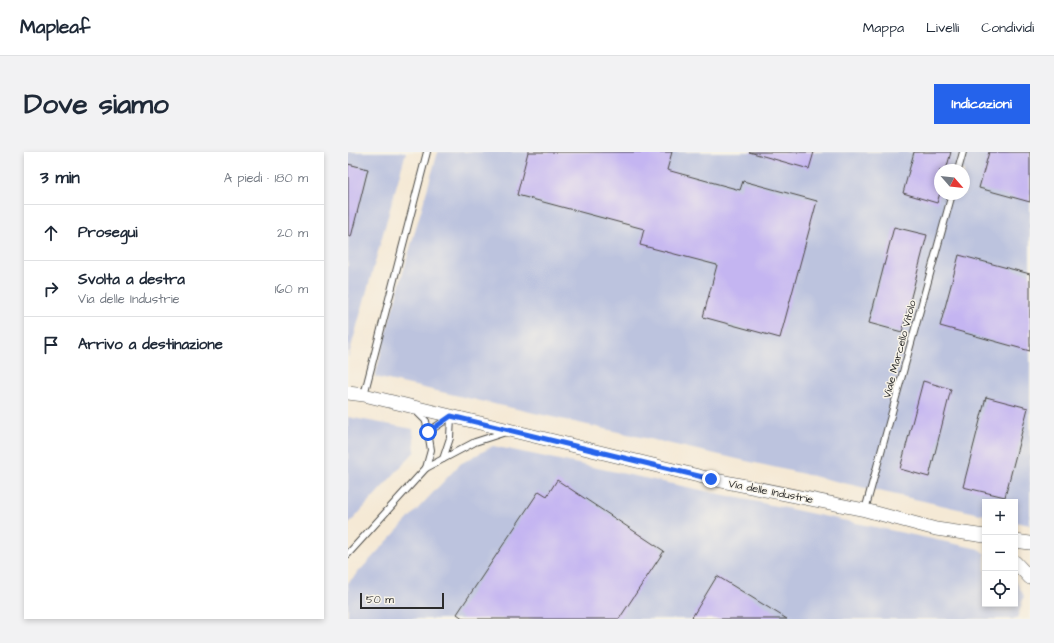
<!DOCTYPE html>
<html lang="it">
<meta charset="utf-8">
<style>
:root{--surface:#fff;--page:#f2f2f3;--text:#1f2937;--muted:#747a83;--line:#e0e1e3;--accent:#2563eb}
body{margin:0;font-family:"Architects Daughter",sans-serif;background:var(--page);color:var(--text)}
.controls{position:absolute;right:12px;bottom:12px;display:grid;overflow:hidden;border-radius:0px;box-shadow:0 2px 6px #0003}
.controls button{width:36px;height:36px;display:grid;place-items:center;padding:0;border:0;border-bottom:1px solid var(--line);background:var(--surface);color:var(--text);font:20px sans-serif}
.compass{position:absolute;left:586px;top:12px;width:36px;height:36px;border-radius:50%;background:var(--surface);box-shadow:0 2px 6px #0003;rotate:118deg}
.scale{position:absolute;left:12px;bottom:10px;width:84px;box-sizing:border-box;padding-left:4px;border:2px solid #2b2b2b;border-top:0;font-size:11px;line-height:14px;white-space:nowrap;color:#2b2b2b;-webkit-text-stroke:3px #f7f3e8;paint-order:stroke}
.stop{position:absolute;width:12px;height:12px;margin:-9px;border:3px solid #2563eb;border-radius:50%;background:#fff}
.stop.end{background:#2563eb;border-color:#fff;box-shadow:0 1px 4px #0008}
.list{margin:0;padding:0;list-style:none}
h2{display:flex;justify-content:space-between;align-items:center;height:52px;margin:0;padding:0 16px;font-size:17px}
h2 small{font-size:13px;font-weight:400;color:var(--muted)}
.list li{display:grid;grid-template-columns:26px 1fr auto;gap:12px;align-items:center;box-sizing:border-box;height:56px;padding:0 16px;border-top:1px solid var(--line)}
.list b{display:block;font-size:15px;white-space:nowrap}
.list p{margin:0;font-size:13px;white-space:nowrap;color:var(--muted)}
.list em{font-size:13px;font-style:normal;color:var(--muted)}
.icon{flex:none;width:22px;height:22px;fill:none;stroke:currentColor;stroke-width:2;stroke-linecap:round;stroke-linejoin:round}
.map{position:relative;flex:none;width:682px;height:467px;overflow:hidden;border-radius:0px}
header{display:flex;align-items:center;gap:24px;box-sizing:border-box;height:56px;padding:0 20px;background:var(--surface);border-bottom:1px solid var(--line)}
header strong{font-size:19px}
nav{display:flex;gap:22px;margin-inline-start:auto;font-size:14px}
.intro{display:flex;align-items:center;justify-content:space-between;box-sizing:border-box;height:96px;padding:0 24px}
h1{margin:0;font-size:28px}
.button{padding:10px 18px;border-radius:0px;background:var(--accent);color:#fff;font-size:14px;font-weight:700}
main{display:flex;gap:24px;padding:0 24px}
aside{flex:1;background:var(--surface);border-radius:0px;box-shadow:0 2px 6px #0003}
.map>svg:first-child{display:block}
.industrial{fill:#bcc3de;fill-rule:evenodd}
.building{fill:#c4b5f1}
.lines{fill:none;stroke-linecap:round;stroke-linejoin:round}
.service-casing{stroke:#494844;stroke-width:8}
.minor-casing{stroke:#494844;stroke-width:14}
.service{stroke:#fff;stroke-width:6}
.minor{stroke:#fff;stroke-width:13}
.route{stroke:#2563eb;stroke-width:5}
.labels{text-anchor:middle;stroke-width:3;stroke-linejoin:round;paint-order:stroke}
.street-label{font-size:11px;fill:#2b2b2b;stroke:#f7f3e8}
</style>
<header>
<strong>Mapleaf</strong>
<nav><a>Mappa</a><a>Livelli</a><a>Condividi</a></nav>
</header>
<div class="intro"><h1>Dove siamo</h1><a class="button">Indicazioni</a></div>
<main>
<aside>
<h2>3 min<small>A piedi · 180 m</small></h2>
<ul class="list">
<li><svg class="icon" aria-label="ahead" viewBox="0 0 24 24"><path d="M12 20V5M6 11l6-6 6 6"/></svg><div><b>Prosegui</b></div><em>20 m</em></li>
<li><svg class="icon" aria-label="right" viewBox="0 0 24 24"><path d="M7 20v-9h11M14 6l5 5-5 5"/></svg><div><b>Svolta a destra</b><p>Via delle Industrie</p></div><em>160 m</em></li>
<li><svg class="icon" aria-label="arrive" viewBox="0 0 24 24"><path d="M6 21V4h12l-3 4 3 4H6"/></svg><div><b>Arrivo a destinazione</b></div></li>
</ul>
</aside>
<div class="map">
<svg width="682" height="467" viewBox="0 0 682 467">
<rect width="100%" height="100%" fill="#f7f3e8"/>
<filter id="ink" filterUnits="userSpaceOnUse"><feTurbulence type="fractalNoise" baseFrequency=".025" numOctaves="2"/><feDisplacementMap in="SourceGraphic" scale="8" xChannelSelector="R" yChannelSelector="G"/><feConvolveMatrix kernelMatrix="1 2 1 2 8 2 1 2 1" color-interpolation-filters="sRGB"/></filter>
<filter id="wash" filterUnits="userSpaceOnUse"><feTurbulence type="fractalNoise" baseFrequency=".012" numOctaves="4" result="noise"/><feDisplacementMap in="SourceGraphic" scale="16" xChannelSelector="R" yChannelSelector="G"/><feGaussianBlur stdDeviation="0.9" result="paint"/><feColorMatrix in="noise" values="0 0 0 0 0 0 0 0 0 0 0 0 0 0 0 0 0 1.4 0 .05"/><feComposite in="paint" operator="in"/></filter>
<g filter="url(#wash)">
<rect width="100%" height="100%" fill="#f5e9d5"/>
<g class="industrial">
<polygon points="0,0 58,0 0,206"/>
<path d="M90,0H682V373L667,370V350H637V363L27,225L42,166ZM592,18H616V42H592Z"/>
<polygon points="0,265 65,277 67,299 0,373"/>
<polygon points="145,294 631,397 637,402 637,452 667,452 667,428 676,444 669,467 0,467 0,431 112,312"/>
</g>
<g id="blocks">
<g class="building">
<polygon points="180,0 324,0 319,18 392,38 395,29 469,49 432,186 355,165 369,113 292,93 296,77 169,43"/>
<polygon points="401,0 466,0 461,17"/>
<polygon points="566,0 603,0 598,18 592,18 592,41 589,51 555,41"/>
<polygon points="641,0 682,0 682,50 631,36"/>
<polygon points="0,12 20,17 3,85 0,84"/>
<polygon points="546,75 579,83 554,180 521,171"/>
<polygon points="611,103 682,122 682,199 592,174"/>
<polygon points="575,229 603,237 581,325 552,317"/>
<polygon points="638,245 680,256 657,345 615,335"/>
<polygon points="209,328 316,399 271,467 116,467 109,462 191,339 199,344"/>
<polygon points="369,424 439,467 343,467"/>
</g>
</g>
</g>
<g filter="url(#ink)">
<use href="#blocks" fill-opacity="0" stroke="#494844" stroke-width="1"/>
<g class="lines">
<defs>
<g id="service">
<polyline points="610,18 615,0"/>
<polyline points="16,243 79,0"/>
<polyline points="66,257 78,269 80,280 83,298 78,316"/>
<polyline points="80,280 102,265"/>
<polyline points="95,307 102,286 103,264"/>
<polyline points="517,358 604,42"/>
<polyline points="0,402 78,316 127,290 158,280"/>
</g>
<g id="minor">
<polyline points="0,241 16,243 103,264 363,327 517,358 588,377 637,384"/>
<polyline points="667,389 682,391"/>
<polyline points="667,410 682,426"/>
</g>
</defs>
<use href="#service" class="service-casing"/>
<use href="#minor" class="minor-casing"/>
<use href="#service" class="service"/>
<use href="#minor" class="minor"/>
</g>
</g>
<g class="lines" filter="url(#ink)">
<polyline class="route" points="80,280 103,264 363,327"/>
</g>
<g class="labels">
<g class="street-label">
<text transform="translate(551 197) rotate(-75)" y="4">Viale Marcello Vitolo</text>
<text transform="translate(423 339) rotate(11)" y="4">Via delle Industrie</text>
</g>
</g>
</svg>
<div class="controls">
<button>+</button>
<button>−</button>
<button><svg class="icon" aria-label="locate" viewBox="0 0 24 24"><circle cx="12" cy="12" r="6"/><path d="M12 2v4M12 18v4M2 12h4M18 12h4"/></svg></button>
</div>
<svg class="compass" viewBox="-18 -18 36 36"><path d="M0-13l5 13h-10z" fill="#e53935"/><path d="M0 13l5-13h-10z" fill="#747a83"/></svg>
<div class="scale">50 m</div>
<div class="stop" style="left:80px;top:280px"></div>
<div class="stop end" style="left:363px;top:327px"></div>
</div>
</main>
